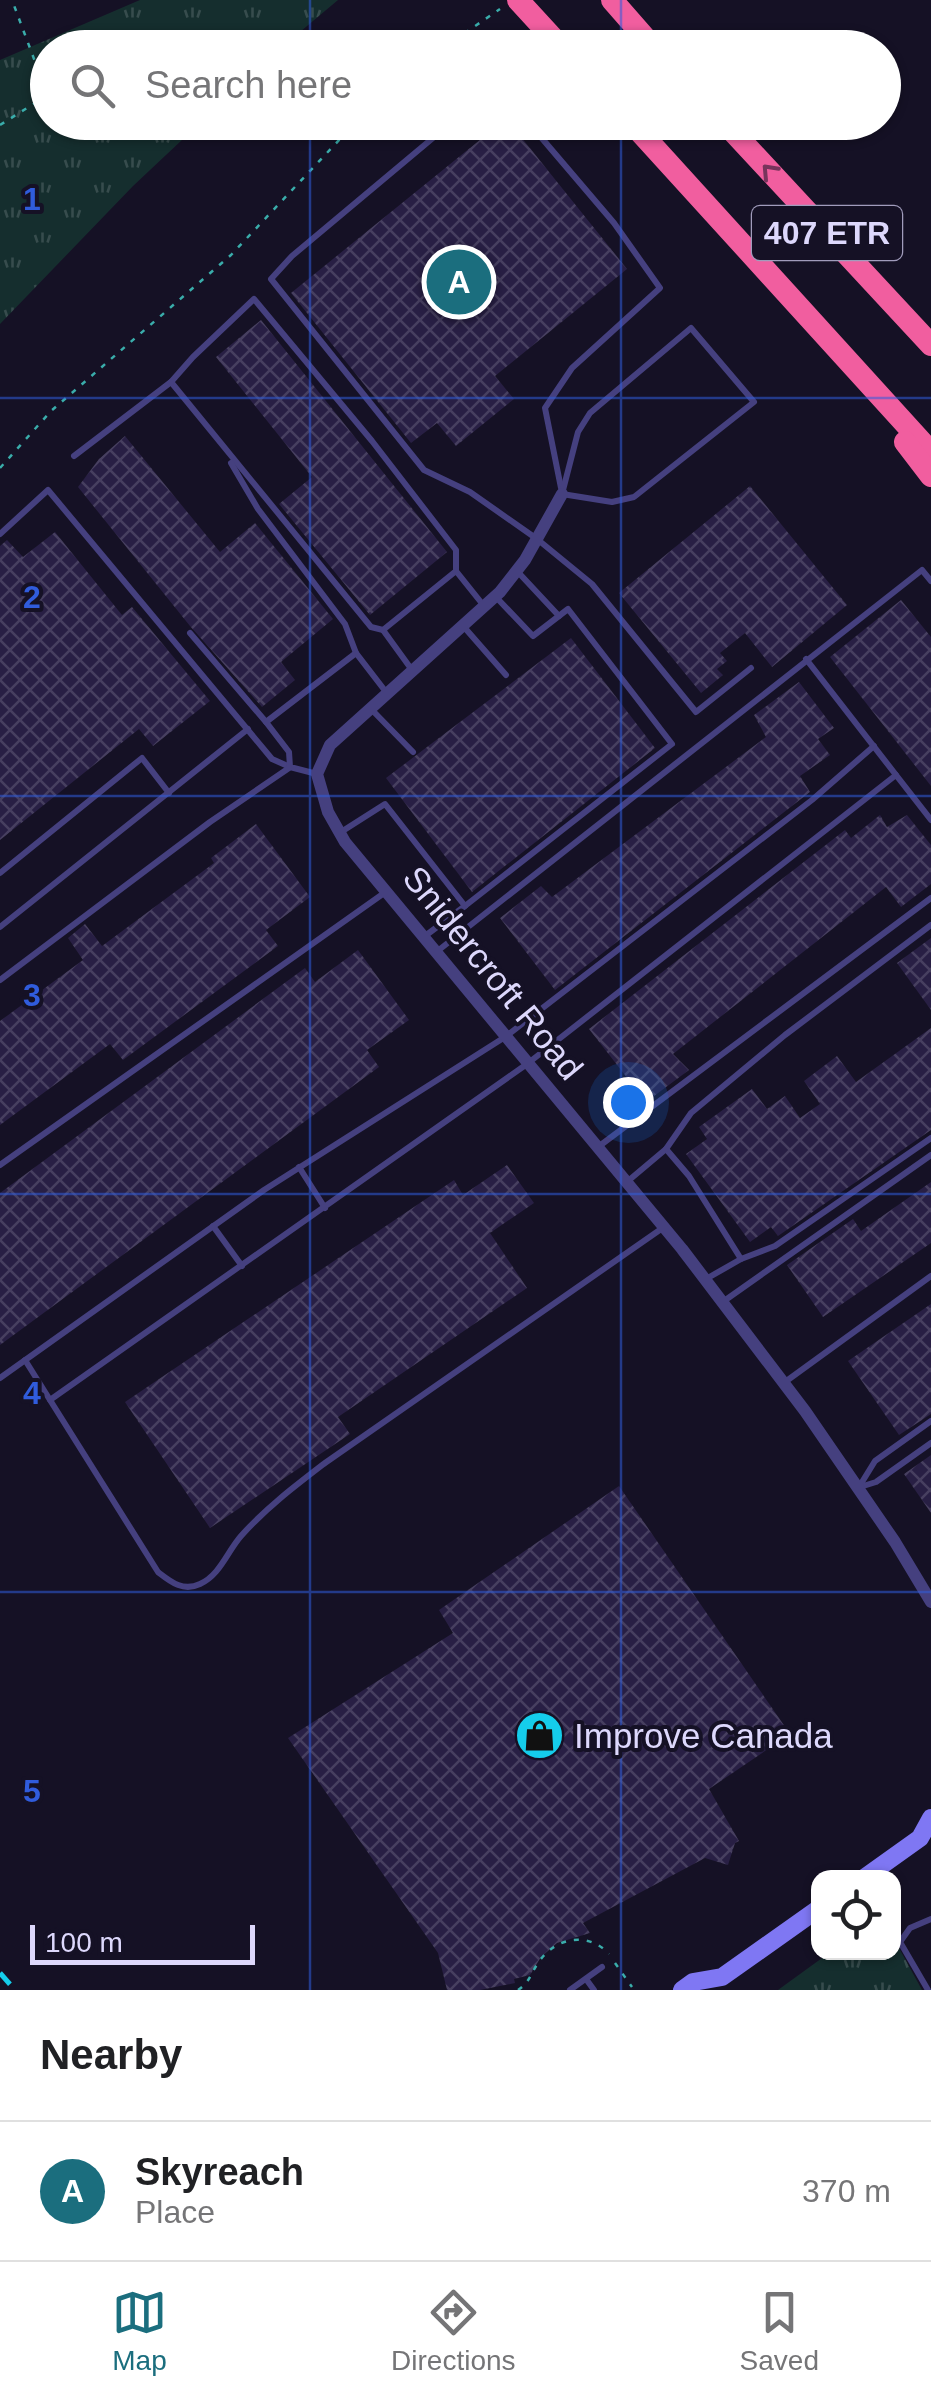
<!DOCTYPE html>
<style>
:root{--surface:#fff;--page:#f2f2f2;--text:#202124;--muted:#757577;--line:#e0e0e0;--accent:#1b6e7e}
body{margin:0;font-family:Arial,sans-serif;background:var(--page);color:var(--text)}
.controls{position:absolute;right:30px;bottom:30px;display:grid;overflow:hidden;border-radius:20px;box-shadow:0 2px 8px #0004}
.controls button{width:90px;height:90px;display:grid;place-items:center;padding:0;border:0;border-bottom:2px solid var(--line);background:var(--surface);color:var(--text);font:50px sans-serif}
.scale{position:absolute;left:30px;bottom:25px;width:225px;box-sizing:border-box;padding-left:10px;border:5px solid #ddd8fc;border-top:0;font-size:28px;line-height:35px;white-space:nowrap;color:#ddd8fc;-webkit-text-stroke:8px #151125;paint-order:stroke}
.you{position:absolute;left:628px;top:1102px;width:35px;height:35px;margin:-25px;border:8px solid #fff;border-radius:50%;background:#1a73e8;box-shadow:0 0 0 15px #1a73e833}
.badge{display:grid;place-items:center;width:65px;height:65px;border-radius:50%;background:var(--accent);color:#fff;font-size:32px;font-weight:700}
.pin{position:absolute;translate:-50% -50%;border:5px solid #fff;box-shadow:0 2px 10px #0006}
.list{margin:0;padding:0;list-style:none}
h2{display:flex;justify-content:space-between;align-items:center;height:130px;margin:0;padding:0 40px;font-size:42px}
h2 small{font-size:32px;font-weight:400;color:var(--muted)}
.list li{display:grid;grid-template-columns:65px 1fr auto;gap:30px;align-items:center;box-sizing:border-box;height:140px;padding:0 40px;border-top:2px solid var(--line)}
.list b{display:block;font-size:38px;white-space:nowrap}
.list p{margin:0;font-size:32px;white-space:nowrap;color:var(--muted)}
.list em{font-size:32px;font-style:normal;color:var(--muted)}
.icon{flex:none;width:55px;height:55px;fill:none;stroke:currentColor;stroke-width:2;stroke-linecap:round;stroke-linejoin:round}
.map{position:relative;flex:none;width:931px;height:1990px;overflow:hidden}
.search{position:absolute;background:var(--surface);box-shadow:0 2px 8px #0004;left:30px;right:30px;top:30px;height:110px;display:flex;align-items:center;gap:25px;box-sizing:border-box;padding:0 35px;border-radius:55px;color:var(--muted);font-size:38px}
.sheet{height:270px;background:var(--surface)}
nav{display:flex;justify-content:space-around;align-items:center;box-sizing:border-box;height:140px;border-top:2px solid var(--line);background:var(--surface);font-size:28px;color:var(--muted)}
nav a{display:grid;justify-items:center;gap:5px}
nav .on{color:var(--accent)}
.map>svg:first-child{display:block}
.grass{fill:url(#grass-tufts)}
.building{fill:url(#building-cross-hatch)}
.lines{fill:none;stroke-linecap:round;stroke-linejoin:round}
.path{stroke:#3aadab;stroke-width:2.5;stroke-dasharray:5 8;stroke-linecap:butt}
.service{stroke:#45407f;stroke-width:6}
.minor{stroke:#45407f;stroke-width:12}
.secondary{stroke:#7f77f3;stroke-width:18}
.motorway{stroke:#f15e9f;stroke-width:22}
.rail{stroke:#15cdeb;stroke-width:5;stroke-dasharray:15 12;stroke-linecap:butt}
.oneway{stroke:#78345c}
.grid{fill:none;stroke:#305cdc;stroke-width:2.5;stroke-opacity:0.55}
.labels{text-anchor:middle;stroke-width:8;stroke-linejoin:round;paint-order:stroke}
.shield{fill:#151125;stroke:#a19cbc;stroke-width:2.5}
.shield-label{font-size:32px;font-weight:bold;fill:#ddd8fc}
.street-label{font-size:35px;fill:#ddd8fc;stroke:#151125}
.poi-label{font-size:35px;fill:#ddd8fc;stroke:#151125;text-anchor:start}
.grid-label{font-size:32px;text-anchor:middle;font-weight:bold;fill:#305cdc;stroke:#151125;stroke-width:8;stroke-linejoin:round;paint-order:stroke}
</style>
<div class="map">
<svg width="931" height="1990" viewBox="0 0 931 1990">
<defs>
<pattern id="grass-tufts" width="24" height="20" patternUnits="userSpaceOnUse" patternTransform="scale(2.5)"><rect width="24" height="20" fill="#152e2e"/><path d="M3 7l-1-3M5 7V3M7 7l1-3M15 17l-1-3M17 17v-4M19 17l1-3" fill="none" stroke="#374c4d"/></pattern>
<pattern id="building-cross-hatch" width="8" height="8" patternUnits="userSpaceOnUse" patternTransform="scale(2.5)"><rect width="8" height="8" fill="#281f44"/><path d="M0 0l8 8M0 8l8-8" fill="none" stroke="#473f60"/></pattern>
</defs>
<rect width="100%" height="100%" fill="#151125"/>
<g class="grass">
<polygon points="140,0 338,0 282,47 48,48 48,122 200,123 133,186 0,324 0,60"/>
<polygon points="894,1939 922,1990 778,1990 829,1953 894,1952"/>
</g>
<g class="building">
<polygon points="502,122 509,122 627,269 495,376 514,399 456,446 437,423 411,443 291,293"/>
<polygon points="261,320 447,552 370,615 279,504 312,477 216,357"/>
<polygon points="125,436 220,552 255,523 333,619 281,662 295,680 262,707 190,626 78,487 99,459"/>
<polygon points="750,486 847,605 772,667 745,633 720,653 727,661 717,669 723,675 701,693 619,593"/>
<polygon points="55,532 122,615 132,607 210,701 153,746 139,729 0,840 0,546 7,540 23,557"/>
<polygon points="901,600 931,637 931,786 830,657"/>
<polygon points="571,638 655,748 472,892 386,778"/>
<polygon points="799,682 834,728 818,739 830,755 800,776 810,792 555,990 500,918 541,886 552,897 766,737 754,715"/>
<polygon points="880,815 887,827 907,815 931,845 931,884 901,907 886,887 673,1054 689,1070 646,1102 589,1029 845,830 851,838"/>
<polygon points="256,824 310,897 266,930 278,946 123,1060 110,1044 0,1125 0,1021 83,960 68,938 85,924 102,946 214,863 211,858"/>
<polygon points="931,938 931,1010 897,963"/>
<polygon points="358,950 409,1020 367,1050 379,1067 0,1345 0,1193 305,968 315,982"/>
<polygon points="931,1028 931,1130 778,1236 771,1227 750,1242 686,1154 707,1139 699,1127 752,1089 767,1109 785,1096 800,1118 820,1104 804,1081 837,1056 856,1082"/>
<polygon points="507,1165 534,1203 490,1233 527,1288 338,1417 350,1434 210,1528 125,1402 454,1180 463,1195"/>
<polygon points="931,1182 931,1243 823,1317 787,1265 853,1219 861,1231"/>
<polygon points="931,1304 931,1414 899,1435 848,1361"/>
<polygon points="931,1455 931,1513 904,1474"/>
<polygon points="619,1486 790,1734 709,1789 739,1841 735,1843 728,1865 705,1858 583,1923 590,1933 557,1943 541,1957 530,1975 514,1979 515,1983 480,1990 447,1990 438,1953 288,1738 453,1633 439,1610"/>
</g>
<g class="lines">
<g class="path">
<polyline points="443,48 500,9"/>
<polyline points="0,125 35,103 46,91 12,0"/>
<polyline points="0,468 51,411 231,255 356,122"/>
<polyline points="615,1963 632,1987"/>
<path d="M518,1990C530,1982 530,1975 538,1963C555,1937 588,1931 609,1954"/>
</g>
<g class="service">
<polyline points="452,122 292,256 271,279 424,470 470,492 537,539 592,584 696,712 751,668"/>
<polyline points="528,122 614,223 660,288 572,368 545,408 561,488"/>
<polygon points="691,328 754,402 634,497 612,502 562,494 578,432 590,413"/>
<polyline points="171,382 371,627 383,630"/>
<polyline points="74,456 171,382 193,357 254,299 372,441 456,550 456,571"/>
<polyline points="231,463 258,509 345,624 356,653"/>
<polyline points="0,534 48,490 272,759 290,767"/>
<polyline points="517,571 559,616"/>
<polyline points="464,627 506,675"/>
<polyline points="190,633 266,722"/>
<polyline points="806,659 896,775"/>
<polyline points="412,670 383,630 456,571 484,606"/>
<polyline points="372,710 413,752"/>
<polyline points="317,774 290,767 289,752 266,722 356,653 386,692"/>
<polyline points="341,832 385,804 465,906 425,936"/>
<polyline points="0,873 142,758 169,793"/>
<polyline points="465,906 672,744 568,609 533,636 495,596"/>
<polyline points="0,927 248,729"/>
<polyline points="435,953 922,570 931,581"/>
<polyline points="0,980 210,822 289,768"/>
<polyline points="598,1147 931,898"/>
<polyline points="666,1149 689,1176 741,1259"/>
<polyline points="0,1165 387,891"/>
<polyline points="299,1167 325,1208"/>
<polyline points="628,1181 666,1149 691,1113 785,1035 931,925"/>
<polyline points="213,1226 242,1266"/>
<path d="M664,1227L325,1463C295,1486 266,1508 241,1536C227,1552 220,1575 200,1584C183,1592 171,1582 158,1572L50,1400L527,1064L896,775L931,820"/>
<polyline points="706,1279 741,1259 775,1246 931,1138"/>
<polyline points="724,1301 931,1155"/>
<polyline points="25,1360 50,1400"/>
<polyline points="0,1378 264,1190 505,1037 812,800 874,746"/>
<polyline points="785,1382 931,1276"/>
<polyline points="859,1487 875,1461 931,1421"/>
<polyline points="860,1487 876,1482 931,1443"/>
<polyline points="586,1979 594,1990"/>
<polyline points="570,1990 602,1967"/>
<polyline points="928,1990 900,1942 910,1928 931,1919"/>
</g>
<polyline class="minor" points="562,494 525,560 500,592 330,745 317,774 328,812 345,842 682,1249 805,1411 895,1542 931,1602"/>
<g class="secondary">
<polyline points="864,1878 920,1838 931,1818"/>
<polyline points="682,1990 693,1982 722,1977 818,1909"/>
</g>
<g class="motorway">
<polyline points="518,0 562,48"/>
<polyline points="612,0 654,48"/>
<polyline points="631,122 931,452"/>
<polyline points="724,122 931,345"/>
<polyline points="905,442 931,476"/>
</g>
<polyline class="rail" points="0,1973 15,1990"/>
</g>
<defs><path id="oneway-chevron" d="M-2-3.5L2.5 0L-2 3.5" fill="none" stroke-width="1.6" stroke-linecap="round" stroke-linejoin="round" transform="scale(2.5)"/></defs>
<use class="oneway" href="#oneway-chevron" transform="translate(769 171) rotate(-133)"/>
<path class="grid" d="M310,0V48M621,0V48M310,122V1990M621,122V1990M0,398H931M0,796H931M0,1194H931M0,1592H931"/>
<defs>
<symbol id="shop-disc" viewBox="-11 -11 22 22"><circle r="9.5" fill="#15cdeb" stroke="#151125"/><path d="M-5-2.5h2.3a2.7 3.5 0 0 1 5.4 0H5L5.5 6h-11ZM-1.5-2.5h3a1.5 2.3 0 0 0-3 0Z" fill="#111"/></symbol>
</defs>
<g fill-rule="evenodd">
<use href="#shop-disc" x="512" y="1708" width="55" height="55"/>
</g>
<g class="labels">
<rect class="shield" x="752" y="206" width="150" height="54" rx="8"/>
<g class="shield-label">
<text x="827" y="244">407 ETR</text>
</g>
<g class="street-label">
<text transform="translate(493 973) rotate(51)" y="12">Snidercroft Road</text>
</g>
<g class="poi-label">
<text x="574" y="1748">Improve Canada</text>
</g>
</g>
<g class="grid-label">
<text x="32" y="210">1</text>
<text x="32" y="608">2</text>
<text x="32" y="1006">3</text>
<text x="32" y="1404">4</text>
<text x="32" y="1802">5</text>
</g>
</svg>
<div class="controls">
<button><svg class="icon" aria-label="locate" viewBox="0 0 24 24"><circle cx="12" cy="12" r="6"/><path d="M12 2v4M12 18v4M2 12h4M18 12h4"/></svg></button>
</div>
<div class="scale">100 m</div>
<div class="you"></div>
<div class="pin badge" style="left:459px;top:282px">A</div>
<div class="search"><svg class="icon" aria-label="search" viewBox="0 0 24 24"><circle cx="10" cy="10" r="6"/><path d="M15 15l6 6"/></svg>Search here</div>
</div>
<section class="sheet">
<h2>Nearby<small></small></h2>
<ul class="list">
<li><span class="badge">A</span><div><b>Skyreach</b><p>Place</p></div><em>370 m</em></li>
</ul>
</section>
<nav>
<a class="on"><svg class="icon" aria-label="map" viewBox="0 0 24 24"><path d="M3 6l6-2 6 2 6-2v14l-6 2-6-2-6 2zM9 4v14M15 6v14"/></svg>Map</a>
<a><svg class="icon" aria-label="directions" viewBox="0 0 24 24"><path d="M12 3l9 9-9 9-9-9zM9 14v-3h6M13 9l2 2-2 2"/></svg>Directions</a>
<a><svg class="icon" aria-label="saved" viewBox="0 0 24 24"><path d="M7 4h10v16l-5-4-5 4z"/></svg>Saved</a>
</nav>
